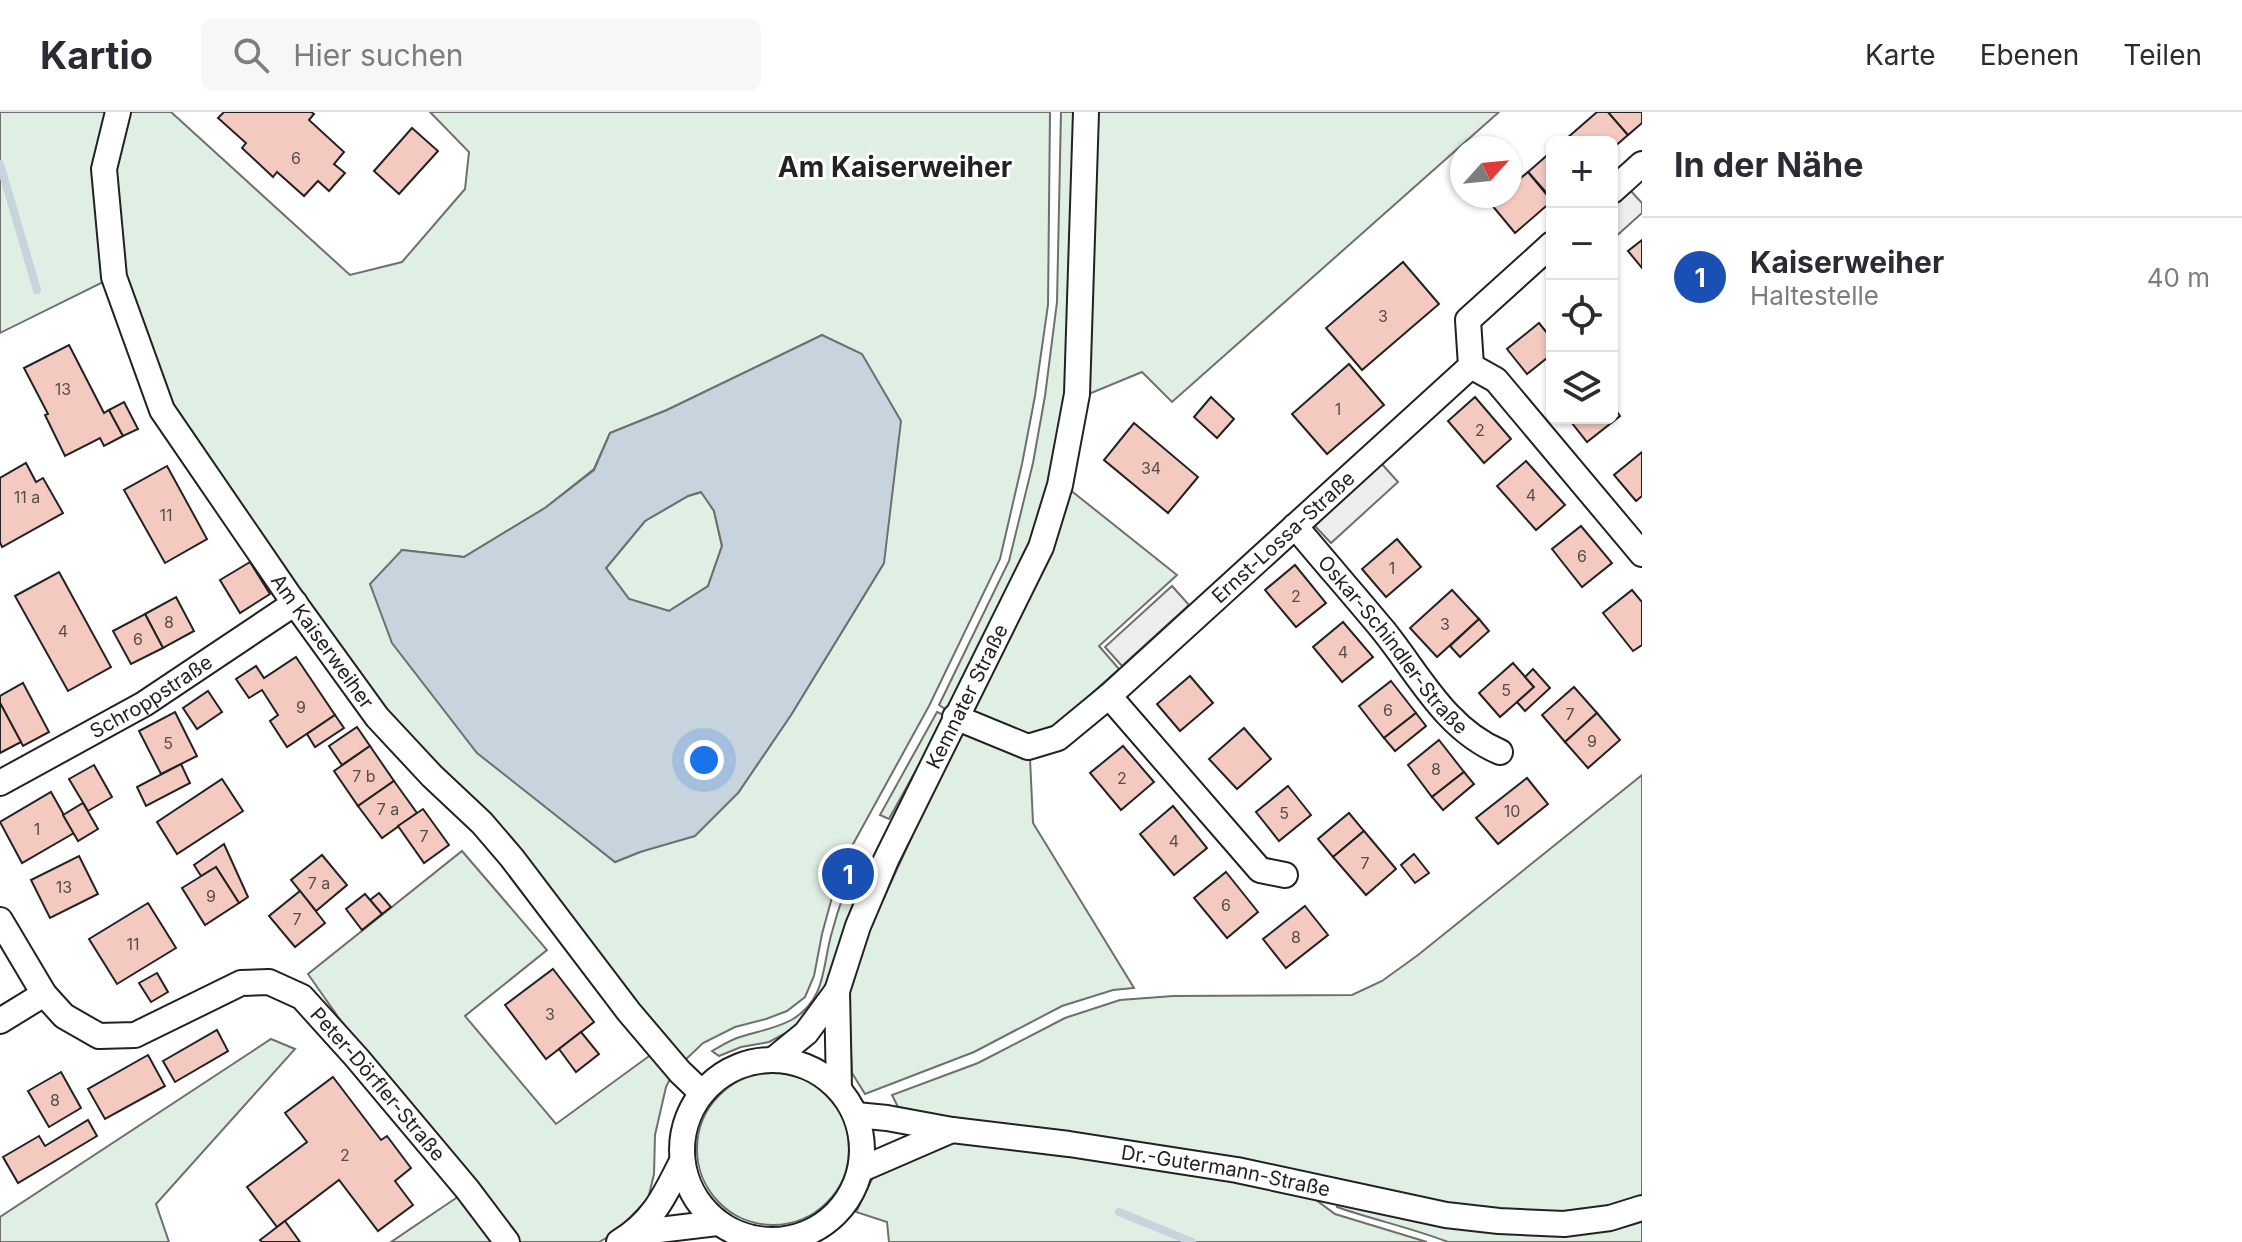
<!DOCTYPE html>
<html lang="de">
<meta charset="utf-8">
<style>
:root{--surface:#fff;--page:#f7f7f7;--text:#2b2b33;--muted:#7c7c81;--line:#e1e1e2;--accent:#c62828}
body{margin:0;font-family:Inter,sans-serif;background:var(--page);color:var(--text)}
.controls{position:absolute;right:24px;top:24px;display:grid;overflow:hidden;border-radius:12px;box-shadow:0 2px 6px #0004}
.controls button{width:72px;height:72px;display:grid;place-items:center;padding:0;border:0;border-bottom:2px solid var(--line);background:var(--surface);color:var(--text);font:40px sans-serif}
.compass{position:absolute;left:1450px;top:24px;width:72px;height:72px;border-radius:50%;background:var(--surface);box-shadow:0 2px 6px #0004;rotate:63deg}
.you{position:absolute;left:704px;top:648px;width:28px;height:28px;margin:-20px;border:6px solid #fff;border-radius:50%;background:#1a73e8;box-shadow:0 0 0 12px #1a73e833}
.badge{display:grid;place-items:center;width:52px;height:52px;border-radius:50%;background:var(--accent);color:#fff;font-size:26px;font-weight:700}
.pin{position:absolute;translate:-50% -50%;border:4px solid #fff;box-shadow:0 2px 8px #0006}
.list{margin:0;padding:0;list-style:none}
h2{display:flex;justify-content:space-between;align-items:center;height:104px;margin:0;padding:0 32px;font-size:34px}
h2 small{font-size:26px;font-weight:400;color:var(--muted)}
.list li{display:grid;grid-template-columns:52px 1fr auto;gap:24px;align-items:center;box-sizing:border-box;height:120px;padding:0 32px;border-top:2px solid var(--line)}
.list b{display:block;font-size:30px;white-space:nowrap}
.list p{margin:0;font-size:26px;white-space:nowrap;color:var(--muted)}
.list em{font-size:26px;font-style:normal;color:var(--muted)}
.icon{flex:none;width:44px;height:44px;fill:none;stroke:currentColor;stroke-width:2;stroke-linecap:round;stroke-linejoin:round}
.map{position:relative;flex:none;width:1642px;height:1130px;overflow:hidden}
header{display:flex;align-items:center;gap:48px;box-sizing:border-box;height:112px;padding:0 40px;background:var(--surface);border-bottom:2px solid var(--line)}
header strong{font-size:38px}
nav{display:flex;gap:44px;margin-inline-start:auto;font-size:28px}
.search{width:560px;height:72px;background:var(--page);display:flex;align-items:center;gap:20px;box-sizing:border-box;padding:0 28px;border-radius:12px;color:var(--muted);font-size:30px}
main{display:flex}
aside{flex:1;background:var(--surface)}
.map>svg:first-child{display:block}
.green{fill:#e0efe3;stroke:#6f6f6f;stroke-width:2;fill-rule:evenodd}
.parking{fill:#ededed;stroke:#6f6f6f;stroke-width:2}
.water{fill:#c7d3dd;stroke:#6f6f6f;stroke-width:2;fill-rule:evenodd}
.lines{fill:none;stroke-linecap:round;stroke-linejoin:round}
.stream{stroke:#c7d3dd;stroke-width:8}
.building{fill:#f3c9c0;stroke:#222;stroke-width:2}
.service-casing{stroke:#222;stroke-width:16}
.minor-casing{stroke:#222;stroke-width:28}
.service{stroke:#fff;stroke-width:12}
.minor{stroke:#fff;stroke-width:24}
.labels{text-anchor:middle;stroke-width:6;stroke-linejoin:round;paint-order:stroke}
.number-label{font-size:16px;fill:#564c4a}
.street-label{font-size:20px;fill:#222;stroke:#fff}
.district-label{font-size:28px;font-weight:bold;fill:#222;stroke:#fff}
</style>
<header>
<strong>Kartio</strong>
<div class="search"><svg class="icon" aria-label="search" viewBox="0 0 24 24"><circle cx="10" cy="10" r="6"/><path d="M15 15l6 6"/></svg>Hier suchen</div>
<nav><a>Karte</a><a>Ebenen</a><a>Teilen</a></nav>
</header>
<main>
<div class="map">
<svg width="1642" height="1130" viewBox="0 0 1642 1130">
<rect width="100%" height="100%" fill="#fff"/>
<g class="green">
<path d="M0,0H171L350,163L402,150L465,77L469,40L430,0H1050L1048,193L1035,284L1022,352L1000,447L929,594L852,734L837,767L822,822L814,864L805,885L787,899L766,907L735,915L703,931L680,953L381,602L170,292L107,168L0,221ZM822,223L884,451L791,603L738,681L640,740L615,750L557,703L402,438L464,445L545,396L594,357L610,321L667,298Z"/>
<polygon points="1061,0 1079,0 1069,282 1034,431 948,599 939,593 1009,449 1033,351 1045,284 1057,190"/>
<polygon points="1093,0 1499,0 1172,290 1142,260 1084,284"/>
<polygon points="1069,377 1177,463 1099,534 1119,557 1052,617 1026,625 967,599"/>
<polygon points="702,380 714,399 722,434 708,474 669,499 629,487 606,456 645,409 688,384"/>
<polygon points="937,600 946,604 889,707 880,703"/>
<polygon points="962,616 1030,646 1033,711 1134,876 1113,878 1062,894 974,940 865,982 852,961 848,879 869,818"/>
<path d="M1642,663V1085C1616,1093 1589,1101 1562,1102C1525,1102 1487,1098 1450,1093L956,1007L898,995L892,983L978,951L1065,906L1120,888L1173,884L1352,883L1382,869L1418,843Z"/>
<polygon points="462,739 547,838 465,904 556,1012 656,939 674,959 666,975 655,1023 654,1062 648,1087 615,1121 599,1130 519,1130 475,1071 364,942 308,862"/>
<path d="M855,755L865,760L847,808L828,875L797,915L769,930L741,935L719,944L712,939C721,934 730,928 740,925C758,919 776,917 793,907C827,886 822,853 832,820C838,798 845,776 855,755Z"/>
<polygon points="271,927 295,937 156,1092 169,1130 0,1130 0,1105"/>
<circle cx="773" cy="1037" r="76"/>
<polygon points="951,1029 1067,1041 1234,1069 1312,1085 1335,1102 1427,1130 889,1130 887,1110 856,1100 873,1065"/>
<polygon points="462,1082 498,1130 391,1130"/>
<path d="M1338,1090L1642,1108V1130H1448C1412,1116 1374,1108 1337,1095Z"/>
</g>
<g class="parking">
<polygon points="1629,77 1642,91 1642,101 1612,128 1612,93"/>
<polygon points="1381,351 1398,370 1331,431 1313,412"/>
<polygon points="1172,474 1189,493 1122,554 1105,535"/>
</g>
<path class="water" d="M822,223L862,242L901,309L884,451L791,603L738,681L695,724L640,740L615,750L477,641L392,531L370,472L402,438L464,445L545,396L594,358L610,321L667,298ZM701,380L714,399L722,434L708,474L669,499L629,487L606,456L645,409L688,384Z"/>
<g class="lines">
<g class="stream">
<polyline points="0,52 37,178"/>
<polyline points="1119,1100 1192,1130"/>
</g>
</g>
<g class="building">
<polygon points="224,0 311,0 314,2 309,8 344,40 334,52 345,61 329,79 318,69 304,84 277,60 273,65 242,36 246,31 218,6"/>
<polygon points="1597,0 1608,0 1628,23 1612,37 1612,30 1568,30 1566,27"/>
<polygon points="1608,0 1642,0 1642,11 1628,23"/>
<polygon points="412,16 438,39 399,82 374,59"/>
<polygon points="1552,39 1552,87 1528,60"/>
<polygon points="1528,60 1552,89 1515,121 1491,92 1500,84 1510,84 1510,75"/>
<polygon points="1642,128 1642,156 1628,139"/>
<polygon points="1403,150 1439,192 1362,258 1326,216"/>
<polygon points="1539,211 1552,227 1552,242 1527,262 1507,237"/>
<polygon points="69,233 104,301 109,298 123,324 104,334 100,326 65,344 45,303 48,302 24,256"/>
<polygon points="1349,252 1384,293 1327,342 1292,302"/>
<polygon points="1211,285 1234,307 1217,326 1194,305"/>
<polygon points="1475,285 1511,327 1484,351 1448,309"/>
<polygon points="124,290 138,317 123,324 109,298"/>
<polygon points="1612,293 1620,304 1587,330 1568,306 1612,306"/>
<polygon points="1134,311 1198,365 1168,401 1104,348"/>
<polygon points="1642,340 1642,384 1636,389 1614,363"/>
<polygon points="1526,349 1565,393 1536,418 1497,374"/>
<polygon points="26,351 36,370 43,366 63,401 2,435 0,430 0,366"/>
<polygon points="167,354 207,427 165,451 124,378"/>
<polygon points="1581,414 1612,451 1582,475 1552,437"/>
<polygon points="1397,427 1421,455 1386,485 1362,457"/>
<polygon points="250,450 270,482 240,501 220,468"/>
<polygon points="1295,453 1326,491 1296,515 1265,478"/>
<polygon points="59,460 111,555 68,579 15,484"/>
<polygon points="1452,478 1479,507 1437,545 1410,516"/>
<polygon points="1632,478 1642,490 1642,533 1633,539 1603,501"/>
<polygon points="176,485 194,519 163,536 145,502"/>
<polygon points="145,502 163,536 131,552 113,519"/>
<polygon points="1479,507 1489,519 1460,545 1450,534"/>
<polygon points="1343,510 1373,545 1342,570 1313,535"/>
<polygon points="296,545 335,603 287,635 270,609 278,603 262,578 249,586 236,567 256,554 264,566"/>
<polygon points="1513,551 1534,575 1500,605 1479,581"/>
<polygon points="1533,557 1550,576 1525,599 1517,590 1534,575 1525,565"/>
<polygon points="1190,564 1213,591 1180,619 1157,592"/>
<polygon points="1391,569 1416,601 1384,626 1359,594"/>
<polygon points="23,571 49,620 23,634 0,591 0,584"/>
<polygon points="1574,575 1597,601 1565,630 1542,603"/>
<polygon points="208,579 222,600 197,617 183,596"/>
<polygon points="0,591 21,630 0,641"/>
<polygon points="175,600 197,644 161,662 139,619"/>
<polygon points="1416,601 1426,614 1395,639 1384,626"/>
<polygon points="1597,601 1620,628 1588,656 1565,630"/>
<polygon points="335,603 344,616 315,635 307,622"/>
<polygon points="357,615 370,634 342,653 329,634"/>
<polygon points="1244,616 1271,647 1237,677 1209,647"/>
<polygon points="1439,628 1464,660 1432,685 1408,653"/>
<polygon points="370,634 394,669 358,694 334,659"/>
<polygon points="1123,634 1154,670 1121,698 1090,661"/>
<polygon points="181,652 190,671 146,694 137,675"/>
<polygon points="94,653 112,685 88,699 69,667"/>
<polygon points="1464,660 1474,672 1443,698 1432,685"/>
<polygon points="1527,666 1548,692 1498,732 1476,706"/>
<polygon points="222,667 243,699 177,742 157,710"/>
<polygon points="394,669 417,701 382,726 358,694"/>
<polygon points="1288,674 1311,703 1279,729 1256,700"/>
<polygon points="51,680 74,721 22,751 0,710"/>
<polygon points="83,691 98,717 78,729 63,703"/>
<polygon points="1173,694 1207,736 1174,763 1140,722"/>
<polygon points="423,697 449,733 424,751 398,714"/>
<polygon points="1349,701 1364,719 1333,745 1318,727"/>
<polygon points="1364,719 1396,757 1366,783 1333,745"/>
<polygon points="224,732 248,785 239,791 216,755 201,764 194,753"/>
<polygon points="1414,742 1429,761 1415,771 1401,753"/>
<polygon points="322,743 347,773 316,799 291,768"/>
<polygon points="79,744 98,782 50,806 31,768"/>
<polygon points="216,755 239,791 205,813 182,776"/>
<polygon points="1226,760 1258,800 1227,826 1194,786"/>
<polygon points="300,779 325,811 295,835 269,804"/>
<polygon points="379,781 391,795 382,802 370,788"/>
<polygon points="365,782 382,802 362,818 346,797"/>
<polygon points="148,791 176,836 117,872 89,827"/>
<polygon points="1305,794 1328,823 1286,856 1263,827"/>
<polygon points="553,857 594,910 546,947 505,893"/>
<polygon points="157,861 168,880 151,890 139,871"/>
<polygon points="217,918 228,939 175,970 163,949"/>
<polygon points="581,920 599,942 576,960 559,937"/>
<polygon points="148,943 165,974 105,1007 88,977"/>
<polygon points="61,960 81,996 49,1015 28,979"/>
<polygon points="333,965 381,1028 387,1024 411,1056 395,1069 413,1093 378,1119 339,1068 277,1115 247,1075 307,1030 285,1001"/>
<polygon points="88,1008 97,1024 18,1071 3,1045 39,1024 45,1034"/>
<polygon points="285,1109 300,1130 262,1130 260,1128"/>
</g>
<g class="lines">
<defs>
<polyline id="service" points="780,1130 780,1129"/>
<g id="minor">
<path id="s1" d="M118,0L104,57L114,165L162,298L288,482L377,605L432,664L482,711L512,746L629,900L680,960L702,981"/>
<polyline points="1612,79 1642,52"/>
<polyline points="1471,254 1496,268 1642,442"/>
<path id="s2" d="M1295,414C1324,449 1354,483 1383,518C1418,561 1445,617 1500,640"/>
<polyline points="1109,584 1260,758 1285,763"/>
<path id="s3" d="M955,605L1028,635L1058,626L1109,584L1471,254L1468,208L1552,132"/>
<path id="s4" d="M0,671L144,592L295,491"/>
<path id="s5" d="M0,808L44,882L64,904L99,924L135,923L241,871L269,870L302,885L357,946L467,1077L507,1130"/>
<polyline points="837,879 839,977"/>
<polyline points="0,909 44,882"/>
<path id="s6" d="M774,947L806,921L837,879L858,814L886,748L1041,435L1060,373L1077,282L1086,0"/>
<circle cx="772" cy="1038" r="90"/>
<path id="s7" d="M856,1003L887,1006L952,1018L1069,1032L1237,1058L1446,1103L1499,1109L1564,1112L1610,1106L1642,1096"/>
<polyline points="862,1057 952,1018"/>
<polyline points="635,1121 717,1111"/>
<path d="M619,1130C653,1110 665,1083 682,1049"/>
</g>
</defs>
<use href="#service" class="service-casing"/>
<use href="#minor" class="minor-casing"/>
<use href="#service" class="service"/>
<use href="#minor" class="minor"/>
</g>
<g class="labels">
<g class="number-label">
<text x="296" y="52">6</text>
<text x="1383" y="210">3</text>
<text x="63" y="283">13</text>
<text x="1338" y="303">1</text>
<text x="1480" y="324">2</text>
<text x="1151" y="362">34</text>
<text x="1531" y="389">4</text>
<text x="27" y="391">11 a</text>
<text x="166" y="409">11</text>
<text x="1582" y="450">6</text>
<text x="1392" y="462">1</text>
<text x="1296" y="490">2</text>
<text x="169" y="516">8</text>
<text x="1445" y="518">3</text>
<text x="63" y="525">4</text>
<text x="138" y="533">6</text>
<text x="1343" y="546">4</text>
<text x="1506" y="584">5</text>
<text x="301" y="601">9</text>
<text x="1388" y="604">6</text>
<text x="1570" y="608">7</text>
<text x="1592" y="635">9</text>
<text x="168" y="637">5</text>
<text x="1436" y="663">8</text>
<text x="364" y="670">7 b</text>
<text x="1122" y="672">2</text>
<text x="388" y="703">7 a</text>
<text x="1512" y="705">10</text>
<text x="1284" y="707">5</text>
<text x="37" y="723">1</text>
<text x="424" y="730">7</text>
<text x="1174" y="735">4</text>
<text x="1365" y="757">7</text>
<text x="319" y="777">7 a</text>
<text x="64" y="781">13</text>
<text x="211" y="790">9</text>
<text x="1226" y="799">6</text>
<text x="297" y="813">7</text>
<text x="1296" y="831">8</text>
<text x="133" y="838">11</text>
<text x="550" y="908">3</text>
<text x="55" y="994">8</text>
<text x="345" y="1049">2</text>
</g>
<g class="street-label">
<text dy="7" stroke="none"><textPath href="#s3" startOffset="412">Ernst-Lossa-Straße</textPath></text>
<text dy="7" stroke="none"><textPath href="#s1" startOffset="590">Am Kaiserweiher</textPath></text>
<text dy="7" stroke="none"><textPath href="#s2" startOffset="154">Oskar-Schindler-Straße</textPath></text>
<text dy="7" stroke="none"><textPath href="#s6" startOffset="416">Kemnater Straße</textPath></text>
<text dy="7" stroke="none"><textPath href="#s4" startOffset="174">Schroppstraße</textPath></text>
<text dy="7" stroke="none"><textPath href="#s5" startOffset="490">Peter-Dörfler-Straße</textPath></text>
<text dy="7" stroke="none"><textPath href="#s7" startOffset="374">Dr.-Gutermann-Straße</textPath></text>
</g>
<g class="district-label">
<text x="895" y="65">Am Kaiserweiher</text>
</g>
</g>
</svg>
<div class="controls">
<button>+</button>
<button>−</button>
<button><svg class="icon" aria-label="locate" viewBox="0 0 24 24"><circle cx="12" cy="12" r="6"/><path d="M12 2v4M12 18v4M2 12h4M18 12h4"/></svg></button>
<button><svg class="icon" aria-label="layers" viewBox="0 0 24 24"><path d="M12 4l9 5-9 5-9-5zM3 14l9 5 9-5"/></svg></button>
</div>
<svg class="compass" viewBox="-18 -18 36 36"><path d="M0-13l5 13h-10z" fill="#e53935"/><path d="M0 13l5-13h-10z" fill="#7c7c81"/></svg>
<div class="you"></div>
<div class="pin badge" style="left:848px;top:762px;background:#1a4fb4">1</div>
</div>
<aside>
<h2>In der Nähe<small></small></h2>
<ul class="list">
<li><span class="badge" style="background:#1a4fb4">1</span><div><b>Kaiserweiher</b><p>Haltestelle</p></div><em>40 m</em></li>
</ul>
</aside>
</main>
